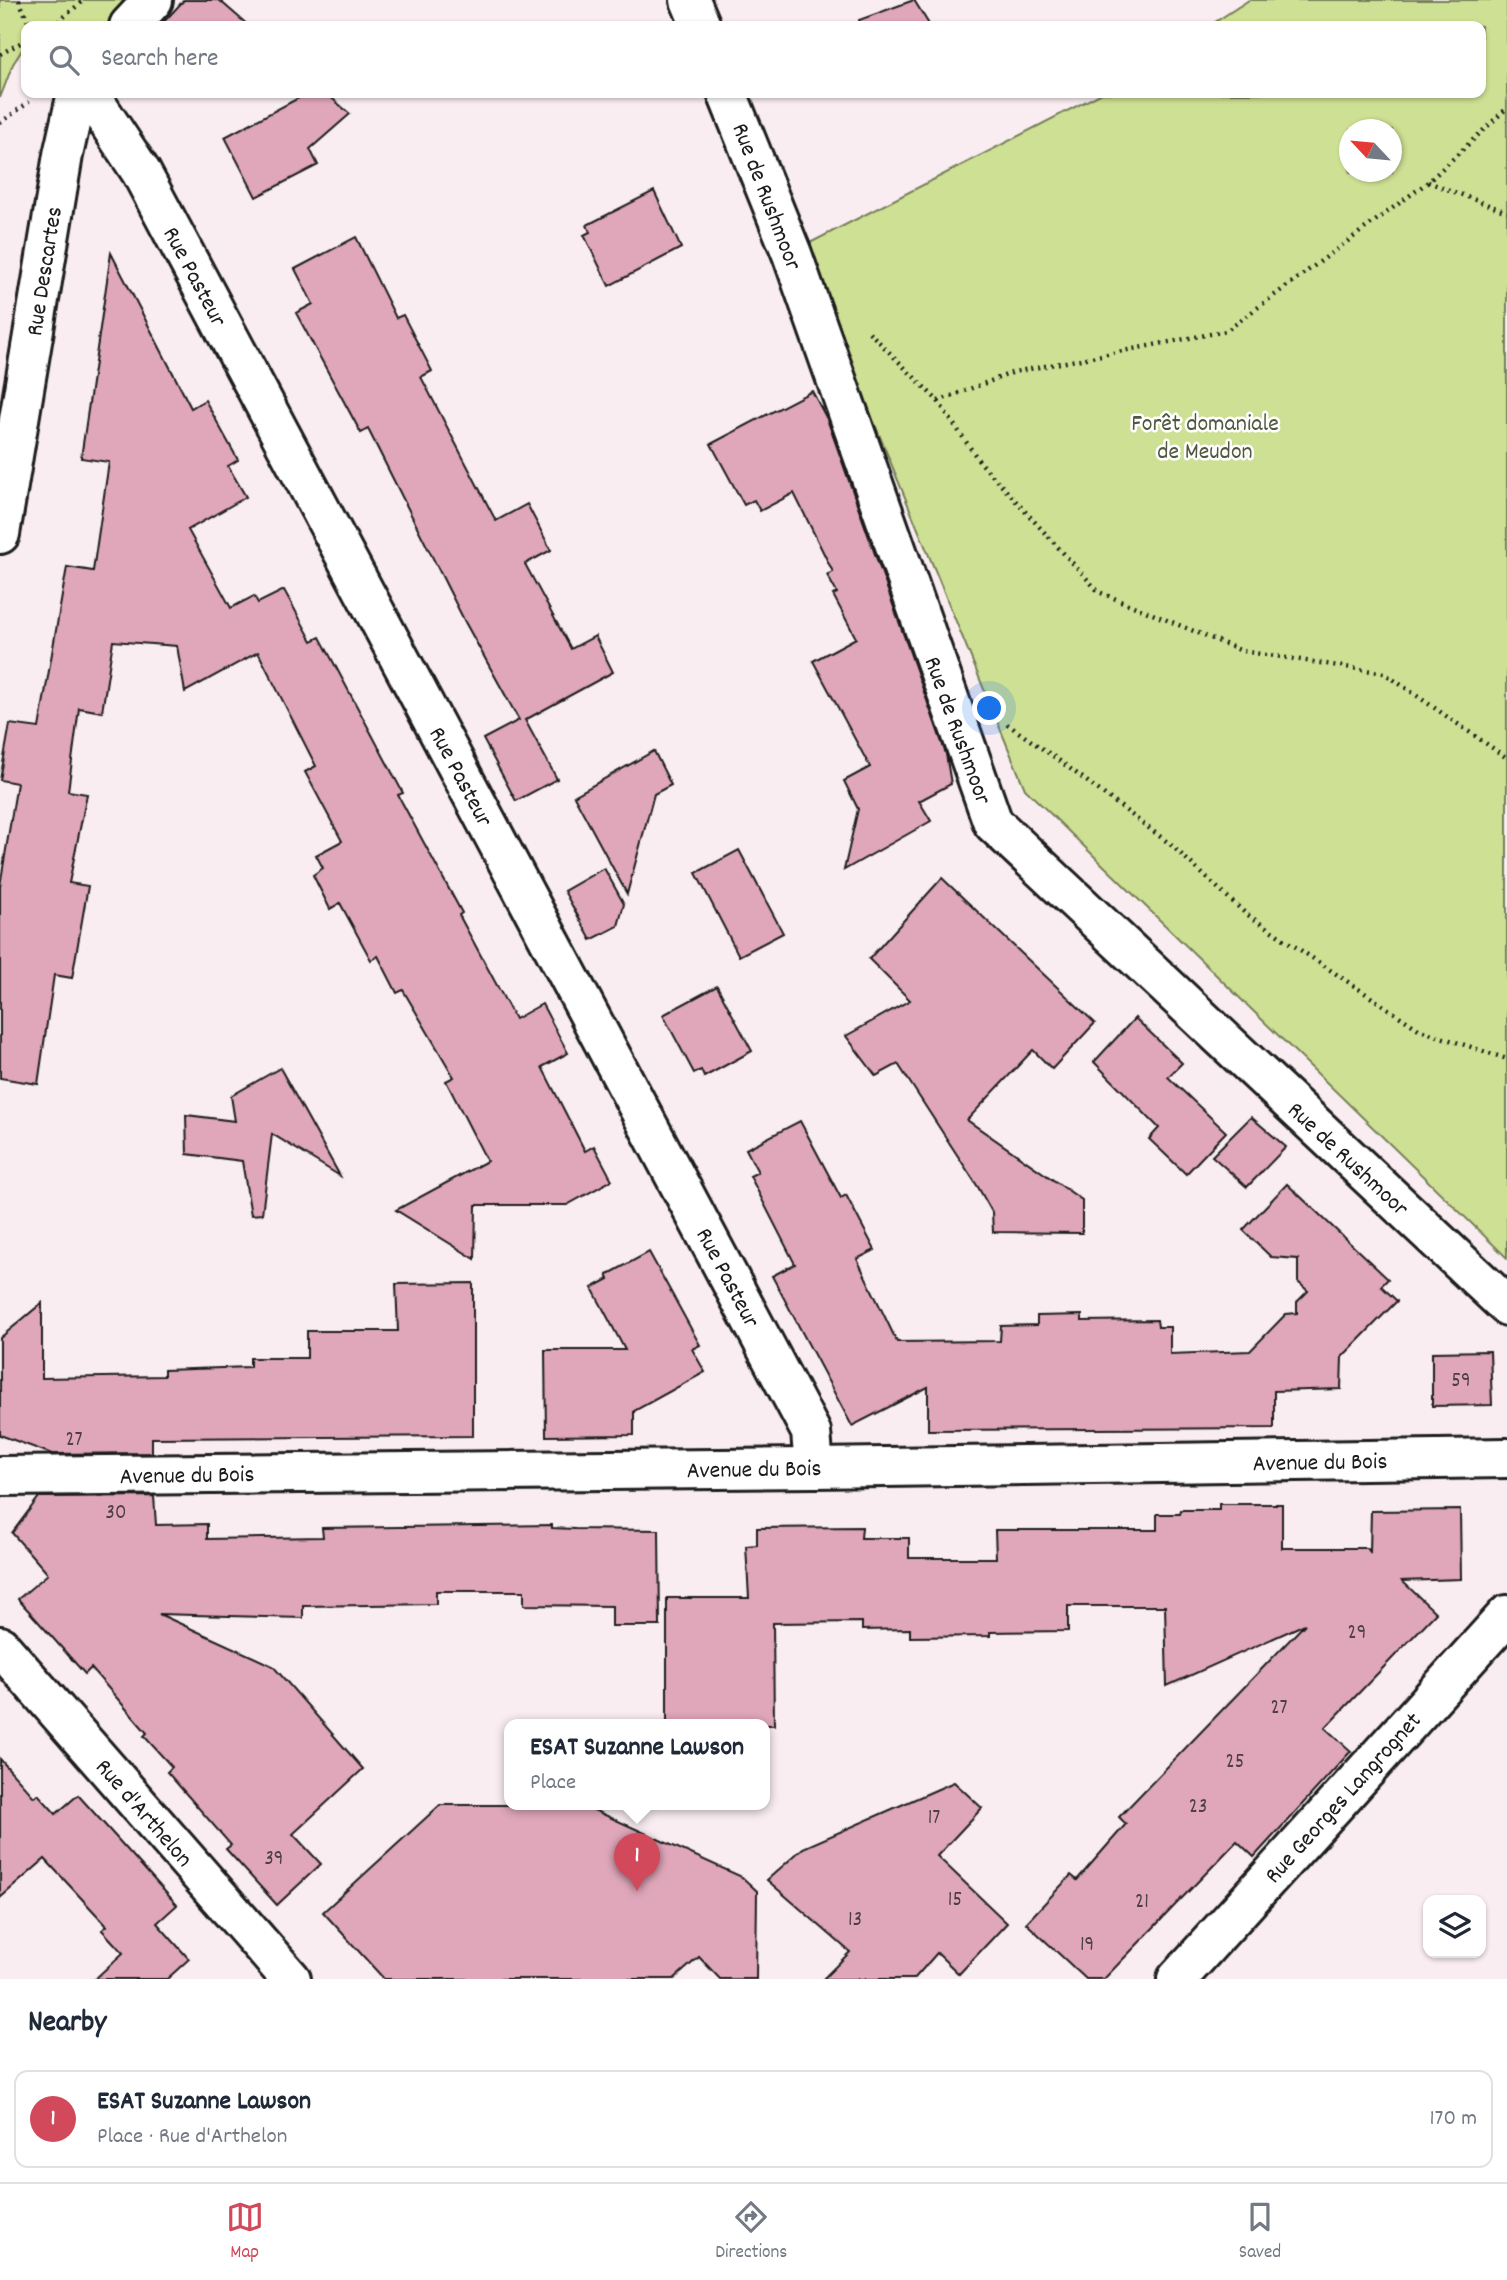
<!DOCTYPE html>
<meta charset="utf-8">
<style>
:root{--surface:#fff;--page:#f2f2f3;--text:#1f2937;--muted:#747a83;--line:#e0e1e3;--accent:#d1495b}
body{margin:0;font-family:Dekko,sans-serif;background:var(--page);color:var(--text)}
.controls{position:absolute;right:21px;bottom:21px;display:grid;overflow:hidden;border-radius:14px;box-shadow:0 2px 5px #0004}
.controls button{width:63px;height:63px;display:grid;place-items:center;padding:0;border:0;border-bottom:2px solid var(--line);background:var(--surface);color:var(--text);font:35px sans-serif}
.compass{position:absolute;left:1339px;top:119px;width:63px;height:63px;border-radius:50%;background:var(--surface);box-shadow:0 2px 5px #0004;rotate:296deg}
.you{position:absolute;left:990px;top:709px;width:24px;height:24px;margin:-18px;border:5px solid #fff;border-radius:50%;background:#1a73e8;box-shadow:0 0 0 10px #1a73e833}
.badge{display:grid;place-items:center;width:46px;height:46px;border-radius:50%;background:var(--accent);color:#fff;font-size:23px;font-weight:700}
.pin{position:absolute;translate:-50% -58px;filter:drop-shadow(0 2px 4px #0008)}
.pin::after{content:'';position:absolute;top:37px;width:24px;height:21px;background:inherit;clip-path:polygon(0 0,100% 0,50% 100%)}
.popup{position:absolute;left:504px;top:1719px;width:266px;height:91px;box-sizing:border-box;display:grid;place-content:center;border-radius:14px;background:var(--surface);filter:drop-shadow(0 2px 5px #0005);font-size:23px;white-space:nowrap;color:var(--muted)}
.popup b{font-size:26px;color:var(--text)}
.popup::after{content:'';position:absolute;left:50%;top:100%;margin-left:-14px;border:14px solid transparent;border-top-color:var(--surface)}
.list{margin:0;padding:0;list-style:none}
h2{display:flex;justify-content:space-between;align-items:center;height:91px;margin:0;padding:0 28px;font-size:30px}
h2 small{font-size:23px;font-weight:400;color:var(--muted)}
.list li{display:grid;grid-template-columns:46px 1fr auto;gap:21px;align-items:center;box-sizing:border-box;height:98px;margin:0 14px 14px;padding:0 14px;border:2px solid var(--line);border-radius:14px}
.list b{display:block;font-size:26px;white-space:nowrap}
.list p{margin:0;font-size:23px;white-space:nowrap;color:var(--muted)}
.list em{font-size:23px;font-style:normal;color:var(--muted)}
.icon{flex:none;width:38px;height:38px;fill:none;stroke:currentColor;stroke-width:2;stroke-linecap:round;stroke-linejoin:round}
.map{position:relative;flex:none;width:1507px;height:1979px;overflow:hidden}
.search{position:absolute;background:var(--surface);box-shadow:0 2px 5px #0004;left:21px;right:21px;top:21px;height:77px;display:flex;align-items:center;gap:18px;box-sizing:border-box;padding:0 24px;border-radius:14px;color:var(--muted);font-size:26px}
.sheet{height:203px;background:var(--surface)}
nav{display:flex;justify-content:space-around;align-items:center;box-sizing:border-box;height:98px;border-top:2px solid var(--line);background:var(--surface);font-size:19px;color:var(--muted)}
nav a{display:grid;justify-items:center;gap:4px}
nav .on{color:var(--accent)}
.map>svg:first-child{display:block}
.green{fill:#cee094;stroke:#757e58;stroke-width:2;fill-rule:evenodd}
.building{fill:#e0a7ba;stroke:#1c1c1c;stroke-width:2}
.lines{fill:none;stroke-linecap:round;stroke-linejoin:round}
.minor-casing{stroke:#1c1c1c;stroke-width:44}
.path{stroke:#1c1c1c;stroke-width:4.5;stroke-dasharray:2 5;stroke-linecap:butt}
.minor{stroke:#fff;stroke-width:38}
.labels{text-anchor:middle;stroke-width:5;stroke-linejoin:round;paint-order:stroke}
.number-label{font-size:21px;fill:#4d3f44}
.street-label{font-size:24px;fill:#1c1c1c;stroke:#fff}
.park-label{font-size:24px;fill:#515740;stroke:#fff}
</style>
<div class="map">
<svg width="1507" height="1979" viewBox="0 0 1507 1979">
<rect width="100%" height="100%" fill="#f9edf1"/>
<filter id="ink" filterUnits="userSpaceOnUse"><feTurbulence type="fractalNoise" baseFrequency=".0143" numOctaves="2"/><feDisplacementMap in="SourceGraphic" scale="14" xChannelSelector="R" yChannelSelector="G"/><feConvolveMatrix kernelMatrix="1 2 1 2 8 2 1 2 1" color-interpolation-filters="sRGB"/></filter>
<g filter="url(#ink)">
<g class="green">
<polygon points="0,0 147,0 119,26 72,26 61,22 54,26 26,26 26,44 13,64 0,98"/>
<path d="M1249,0H1507V1258L1025,789L802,247L1102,93H1481V26H1209ZM1350,130H1392V172H1350Z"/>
</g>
<g class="building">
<polygon points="184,0 219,0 249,26 160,26"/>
<polygon points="914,0 930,26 861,26 859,20"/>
<polygon points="308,93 326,93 350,114 310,149 318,165 256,197 225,137"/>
<polygon points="654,191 681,248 609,286 584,235 590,232 587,225"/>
<polygon points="356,237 396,318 403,315 432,371 421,377 496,521 527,504 551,550 525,564 571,649 595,636 613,672 525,720 557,779 516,801 483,739 519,720 465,622 368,429 361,433 296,313 313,304 295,269"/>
<polygon points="111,253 191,408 205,400 238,460 228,466 246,497 188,530 231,608 254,596 258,603 284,590 312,641 320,637 403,793 398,795 462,913 459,915 515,1019 542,1004 568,1053 542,1067 585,1151 594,1146 612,1180 567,1205 476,1205 475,1259 396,1210 487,1161 446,1081 454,1077 403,990 397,993 378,956 371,960 340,903 330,909 313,875 323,868 316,855 342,841 305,772 316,766 258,652 185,692 177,646 113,641 102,712 79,708 68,791 87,794 69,883 88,886 72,978 54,975 38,1084 0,1078 0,886 17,783 0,780 10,724 39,728 67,567 93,571 109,462 81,458"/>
<polygon points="812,391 827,419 946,754 951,784 919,801 931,821 844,870 858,809 844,781 870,767 813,661 856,638 833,595 837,593 827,575 833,572 794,493 760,511 754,500 744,505 711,444"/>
<polygon points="654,751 671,785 654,794 627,894 574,796"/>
<polygon points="739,850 783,933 739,956 696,873"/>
<polygon points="604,868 624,904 618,926 591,940 564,891"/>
<polygon points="942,878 1095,1023 1052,1069 1033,1050 967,1120 1082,1200 1082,1233 993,1232 992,1212 978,1187 898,1064 876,1076 846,1036 910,1000 869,959"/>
<polygon points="717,986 752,1051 704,1077 701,1070 694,1073 663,1015"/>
<polygon points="1135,1018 1182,1063 1168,1077 1226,1132 1186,1174 1149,1139 1159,1128 1094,1062"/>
<polygon points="280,1068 340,1176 272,1134 262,1214 251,1215 242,1161 187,1154 186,1115 235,1121 231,1096"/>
<polygon points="1251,1117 1286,1147 1247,1187 1212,1156"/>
<polygon points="800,1121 841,1198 846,1195 875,1250 857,1259 897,1342 1000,1341 1001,1326 1037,1325 1037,1316 1082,1315 1082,1321 1157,1320 1158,1327 1170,1327 1170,1354 1250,1351 1286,1314 1297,1313 1297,1302 1308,1291 1298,1282 1298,1259 1271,1257 1243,1230 1287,1184 1388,1279 1381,1286 1397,1301 1342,1357 1341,1389 1274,1391 1274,1428 928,1430 928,1387 852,1426 772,1276 795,1264 750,1176 758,1172 746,1149"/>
<polygon points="649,1252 700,1345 692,1349 705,1372 634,1411 634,1435 546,1436 545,1350 625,1350 592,1288 609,1279 607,1275"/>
<polygon points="473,1283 473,1436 152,1438 152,1453 52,1454 0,1435 0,1338 42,1303 42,1378 164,1376 164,1370 250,1367 250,1358 307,1358 307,1331 398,1331 396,1284"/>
<polygon points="1490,1351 1492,1405 1432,1406 1432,1352"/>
<polygon points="154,1496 156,1525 207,1524 207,1539 323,1537 322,1528 552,1525 552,1528 575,1529 659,1530 660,1626 612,1626 612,1606 524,1605 524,1591 436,1591 436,1604 303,1606 303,1618 159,1614 273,1666 363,1769 293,1834 321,1864 277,1905 226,1849 231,1845 167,1772 172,1767 144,1736 147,1733 91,1668 85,1674 18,1599 48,1574 12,1533 39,1497"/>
<polygon points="1219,1504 1282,1504 1282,1548 1367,1548 1370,1552 1371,1511 1460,1510 1461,1579 1402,1581 1436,1613 1325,1728 1351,1751 1254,1857 1237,1841 1104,1979 1086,1979 1026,1923 1071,1875 1077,1880 1126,1824 1119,1817 1305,1624 1167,1686 1165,1606 1068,1606 1068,1631 990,1632 990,1636 910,1637 910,1629 862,1630 862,1622 773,1623 774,1725 667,1725 667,1598 749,1598 746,1546 757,1545 757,1528 862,1527 861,1538 909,1538 909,1558 996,1558 995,1530 1157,1530 1157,1514 1180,1514 1181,1510 1219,1510"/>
<polygon points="0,1759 34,1797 38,1794 56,1814 78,1795 177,1905 157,1923 189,1959 167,1979 95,1979 123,1953 102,1930 107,1926 45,1859 0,1898"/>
<polygon points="954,1782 982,1808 937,1856 1007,1923 959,1974 937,1953 914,1979 823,1979 850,1952 767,1880 803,1848"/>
<polygon points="440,1805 583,1805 742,1877 757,1891 756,1979 720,1979 699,1957 674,1979 384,1979 323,1912"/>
</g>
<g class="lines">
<defs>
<g id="minor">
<polyline points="690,0 701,26"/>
<polyline points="129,26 153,0"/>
<polyline points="89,93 141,172 811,1432 814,1468"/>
<polyline points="727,93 792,254 993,823 1507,1306"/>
<polyline points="0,534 63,155 77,93"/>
<polyline points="0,1476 814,1468 1507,1458"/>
<polyline points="0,1646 291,1979"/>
<polyline points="1177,1979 1507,1615"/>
</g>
</defs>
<use href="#minor" class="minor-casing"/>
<g class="path">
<polyline points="19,0 30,26"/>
<polyline points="53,26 84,0"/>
<polyline points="0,54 26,40"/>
<polyline points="0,123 29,102"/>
<polyline points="1428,182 1507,212"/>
<polyline points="869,332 938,401 980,462 1099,592 1242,651 1384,673 1507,758"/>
<polyline points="938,401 1014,372 1226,331 1428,182 1507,108"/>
<polyline points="1007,724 1060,761 1170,844 1245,913 1420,1030 1507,1059"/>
</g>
<use href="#minor" class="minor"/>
</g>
</g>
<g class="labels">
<g class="number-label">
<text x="1461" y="1386">59</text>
<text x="74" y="1445">27</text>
<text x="116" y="1518">30</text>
<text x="1357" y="1638">29</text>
<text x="1279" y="1713">27</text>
<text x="1235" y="1767">25</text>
<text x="1198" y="1812">23</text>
<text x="934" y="1823">17</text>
<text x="274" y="1864">39</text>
<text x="955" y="1905">15</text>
<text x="1142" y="1907">21</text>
<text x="855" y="1925">13</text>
<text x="1087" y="1950">19</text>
</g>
<g class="street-label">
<text transform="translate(768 196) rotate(69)" y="8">Rue de Rushmoor</text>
<text transform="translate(43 271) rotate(-81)" y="8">Rue Descartes</text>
<text transform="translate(196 276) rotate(62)" y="8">Rue Pasteur</text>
<text transform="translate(959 730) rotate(70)" y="8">Rue de Rushmoor</text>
<text transform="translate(462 776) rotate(62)" y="8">Rue Pasteur</text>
<text transform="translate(1349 1158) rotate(43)" y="8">Rue de Rushmoor</text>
<text transform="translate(729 1277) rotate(62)" y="8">Rue Pasteur</text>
<text transform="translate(1320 1461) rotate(-1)" y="8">Avenue du Bois</text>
<text transform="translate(754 1468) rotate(-1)" y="8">Avenue du Bois</text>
<text transform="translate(187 1474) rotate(-1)" y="8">Avenue du Bois</text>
<text transform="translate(1342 1797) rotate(-48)" y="8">Rue Georges Langrognet</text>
<text transform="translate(145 1812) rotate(49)" y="8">Rue d'Arthelon</text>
</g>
<g class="park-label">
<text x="1205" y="430">Forêt domaniale<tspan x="1205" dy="28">de Meudon</tspan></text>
</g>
</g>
</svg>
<div class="controls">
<button><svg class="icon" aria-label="layers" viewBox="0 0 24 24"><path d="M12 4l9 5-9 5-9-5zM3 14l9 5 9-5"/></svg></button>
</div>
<svg class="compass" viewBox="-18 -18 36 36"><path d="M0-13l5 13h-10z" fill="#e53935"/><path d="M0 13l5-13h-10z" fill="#747a83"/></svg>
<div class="you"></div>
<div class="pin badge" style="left:637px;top:1891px">1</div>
<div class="popup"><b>ESAT Suzanne Lawson</b>Place</div>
<div class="search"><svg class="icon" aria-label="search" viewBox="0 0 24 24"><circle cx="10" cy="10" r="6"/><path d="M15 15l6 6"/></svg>Search here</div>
</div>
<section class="sheet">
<h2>Nearby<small></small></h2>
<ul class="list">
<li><span class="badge">1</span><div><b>ESAT Suzanne Lawson</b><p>Place · Rue d'Arthelon</p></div><em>170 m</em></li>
</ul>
</section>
<nav>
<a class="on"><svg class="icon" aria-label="map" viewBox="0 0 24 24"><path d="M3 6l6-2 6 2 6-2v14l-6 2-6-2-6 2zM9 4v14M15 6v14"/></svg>Map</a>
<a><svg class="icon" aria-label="directions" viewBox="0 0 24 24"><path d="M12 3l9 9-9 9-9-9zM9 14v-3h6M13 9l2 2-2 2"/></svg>Directions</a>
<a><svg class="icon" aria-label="saved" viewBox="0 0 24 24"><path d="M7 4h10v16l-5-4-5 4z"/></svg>Saved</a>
</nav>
